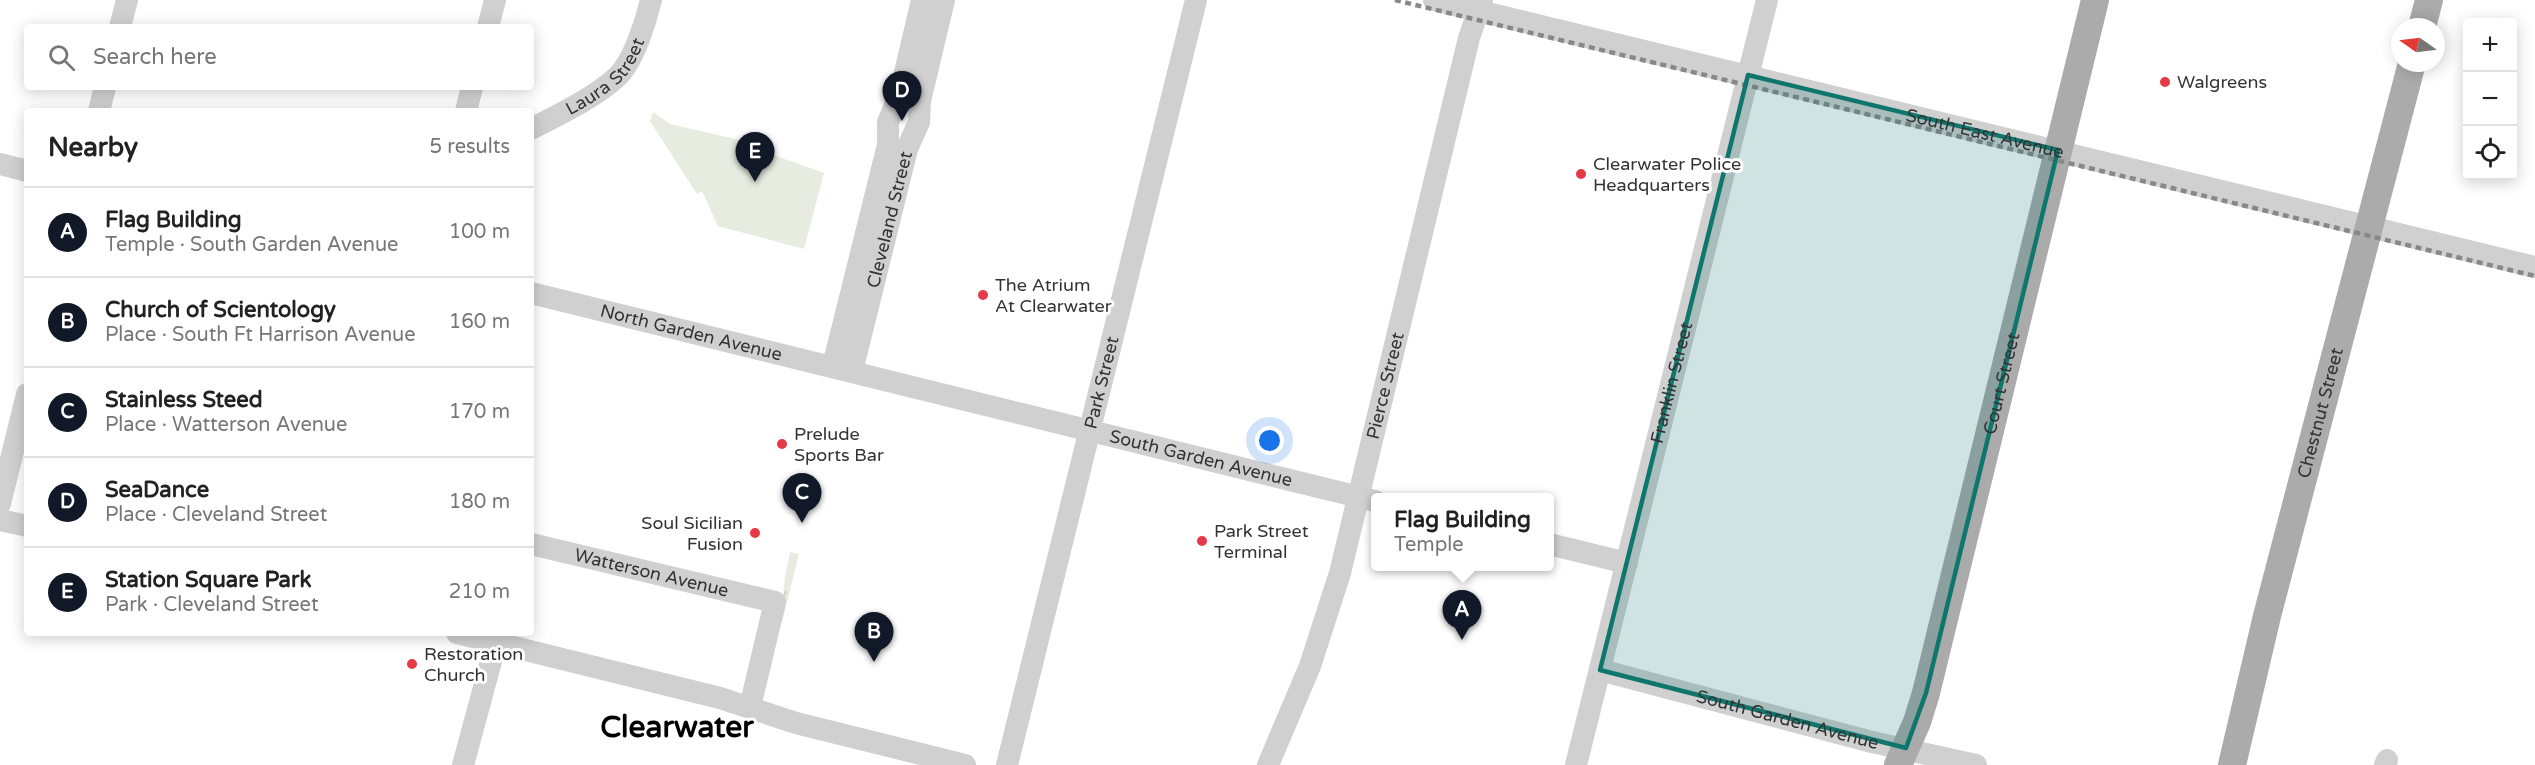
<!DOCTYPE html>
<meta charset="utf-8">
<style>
:root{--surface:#fff;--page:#f6f6f6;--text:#222;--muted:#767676;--line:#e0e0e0;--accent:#111827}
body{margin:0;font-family:"Varela Round",sans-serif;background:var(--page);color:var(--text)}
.controls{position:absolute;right:18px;top:18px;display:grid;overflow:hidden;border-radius:6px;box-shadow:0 3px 15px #0003}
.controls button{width:54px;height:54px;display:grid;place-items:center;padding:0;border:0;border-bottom:2px solid var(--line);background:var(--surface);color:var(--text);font:30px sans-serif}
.compass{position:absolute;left:2391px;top:18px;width:54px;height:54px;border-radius:50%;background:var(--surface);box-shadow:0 3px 15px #0003;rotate:284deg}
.you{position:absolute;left:1270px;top:441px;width:21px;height:21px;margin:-15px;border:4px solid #fff;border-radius:50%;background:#1a73e8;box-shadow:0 0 0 9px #1a73e833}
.badge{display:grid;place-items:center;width:39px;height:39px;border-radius:50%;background:var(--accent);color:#fff;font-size:20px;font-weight:700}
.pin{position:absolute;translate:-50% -50px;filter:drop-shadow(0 2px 3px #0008)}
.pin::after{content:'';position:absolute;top:32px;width:21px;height:18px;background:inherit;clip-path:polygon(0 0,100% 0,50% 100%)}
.popup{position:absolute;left:1371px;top:493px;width:183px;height:78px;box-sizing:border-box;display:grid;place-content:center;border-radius:6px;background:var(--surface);filter:drop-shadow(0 2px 4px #0005);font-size:20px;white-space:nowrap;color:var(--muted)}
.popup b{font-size:22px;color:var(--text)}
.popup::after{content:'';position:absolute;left:50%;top:100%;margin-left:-12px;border:12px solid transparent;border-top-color:var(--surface)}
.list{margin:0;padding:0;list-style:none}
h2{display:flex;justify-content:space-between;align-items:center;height:78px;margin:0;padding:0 24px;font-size:26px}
h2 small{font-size:20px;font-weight:400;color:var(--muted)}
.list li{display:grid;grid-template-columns:39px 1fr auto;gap:18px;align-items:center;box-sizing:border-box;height:90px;padding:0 24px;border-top:2px solid var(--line)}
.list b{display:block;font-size:22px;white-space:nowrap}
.list p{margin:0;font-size:20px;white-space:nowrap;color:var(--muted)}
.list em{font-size:20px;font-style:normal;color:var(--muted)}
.icon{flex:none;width:33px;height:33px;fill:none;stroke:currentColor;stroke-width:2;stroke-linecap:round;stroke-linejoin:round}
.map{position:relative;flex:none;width:2535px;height:765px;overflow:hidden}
.search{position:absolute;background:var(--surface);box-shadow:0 3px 15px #0003;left:24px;top:24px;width:510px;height:66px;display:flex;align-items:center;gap:15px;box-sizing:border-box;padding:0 21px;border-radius:6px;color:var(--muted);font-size:22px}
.panel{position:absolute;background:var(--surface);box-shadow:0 3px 15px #0003;left:24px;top:108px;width:510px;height:528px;border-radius:6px}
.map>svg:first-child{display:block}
.grass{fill:url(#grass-tufts)}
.park{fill:#e6ecdf}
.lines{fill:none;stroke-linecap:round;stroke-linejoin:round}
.minor{stroke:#d0d0d0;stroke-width:22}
.major{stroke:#ababab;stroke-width:28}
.rail{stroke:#888;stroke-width:4.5;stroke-dasharray:6 4.5;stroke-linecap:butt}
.marked{fill:#0f766e;fill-opacity:0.2;stroke:#0f766e;stroke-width:4.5;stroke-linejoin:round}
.poi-dot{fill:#e63946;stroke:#fff;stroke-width:2}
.labels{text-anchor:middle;stroke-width:6;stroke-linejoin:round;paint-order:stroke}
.street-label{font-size:18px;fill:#333;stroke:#fff}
.poi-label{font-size:18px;fill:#333;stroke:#fff;text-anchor:start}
.town-label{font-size:30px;font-weight:bold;fill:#000;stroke:#fff}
</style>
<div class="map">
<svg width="2535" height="765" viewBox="0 0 2535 765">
<defs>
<pattern id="grass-tufts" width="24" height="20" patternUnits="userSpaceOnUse" patternTransform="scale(1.5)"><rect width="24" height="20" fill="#e6ecdf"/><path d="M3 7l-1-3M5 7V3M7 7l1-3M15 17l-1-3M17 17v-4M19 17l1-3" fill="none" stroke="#c6cbc0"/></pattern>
</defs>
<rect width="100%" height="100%" fill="#fff"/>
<polygon class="grass" points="790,552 799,554 782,622 780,622 785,577"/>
<polygon class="park" points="653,112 670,124 757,144 756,149 824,173 804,249 718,226 702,191 697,194 650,121"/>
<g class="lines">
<g class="minor">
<path id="s1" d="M1434,0L2535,267"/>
<polyline points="120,27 127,0"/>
<polyline points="488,27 495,0"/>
<polyline points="99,111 105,87"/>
<polyline points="466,111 472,87"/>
<path id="s2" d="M531,129C558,115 596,97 618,76C634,60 646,21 651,0"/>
<polyline points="0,164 27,171"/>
<path id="s3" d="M531,293L1375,501"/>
<polyline points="833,366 888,145 888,122 900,94 922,0"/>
<path id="s4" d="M852,371L907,149L919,122L920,101L944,0"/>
<polyline points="0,504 27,394"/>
<polyline points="0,520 27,526"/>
<path id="s5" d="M531,544L775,602L750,707"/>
<polyline points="1549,544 1627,563"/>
<polyline points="457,633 720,698 796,723 965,765"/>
<path id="s6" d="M1600,670L1872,742L1976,765"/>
<polyline points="463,765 496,643"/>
<path id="s7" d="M1007,765L1196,0"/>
<path id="s8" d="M1268,765L1310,666L1340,573L1469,38L1482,0"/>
<path id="s9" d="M1576,765L1767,0"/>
<polyline points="2385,765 2387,760"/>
</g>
<g class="major">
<polyline points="2422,27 2429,0"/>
<path id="s10" d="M1898,765L1917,722L1926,693L2095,0"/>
<path id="s11" d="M2232,765L2267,616L2412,63"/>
</g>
<polyline class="rail" points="1395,0 2535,276"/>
</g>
<path class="marked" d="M1748,75L2058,150L1926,693L1906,748L1600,670Z"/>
<g class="poi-dot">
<circle cx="2165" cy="82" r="6"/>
<circle cx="1581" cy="174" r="6"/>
<circle cx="983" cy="295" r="6"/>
<circle cx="782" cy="444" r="6"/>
<circle cx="755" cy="533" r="6"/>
<circle cx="1202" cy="541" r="6"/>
<circle cx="412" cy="664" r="6"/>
</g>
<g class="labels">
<g class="street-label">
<text dy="6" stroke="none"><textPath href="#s2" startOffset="93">Laura Street</textPath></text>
<text dy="6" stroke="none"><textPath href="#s1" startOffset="567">South East Avenue</textPath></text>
<text dy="6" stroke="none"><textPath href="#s4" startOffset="156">Cleveland Street</textPath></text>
<text dy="6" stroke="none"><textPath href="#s3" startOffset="165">North Garden Avenue</textPath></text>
<text dy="6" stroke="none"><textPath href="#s7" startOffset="394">Park Street</textPath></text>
<text dy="6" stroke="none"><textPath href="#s9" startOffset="394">Franklin Street</textPath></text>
<text dy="6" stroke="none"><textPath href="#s10" startOffset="396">Court Street</textPath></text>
<text dy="6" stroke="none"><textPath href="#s8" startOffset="398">Pierce Street</textPath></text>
<text dy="6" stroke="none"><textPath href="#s11" startOffset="363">Chestnut Street</textPath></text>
<text dy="6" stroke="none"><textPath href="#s3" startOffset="690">South Garden Avenue</textPath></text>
<text dy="6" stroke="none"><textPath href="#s5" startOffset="124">Watterson Avenue</textPath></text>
<text dy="6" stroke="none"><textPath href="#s6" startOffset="194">South Garden Avenue</textPath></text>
</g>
<g class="poi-label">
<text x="2177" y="88">Walgreens</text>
<text x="1593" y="170">Clearwater Police<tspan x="1593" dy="21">Headquarters</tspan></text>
<text x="995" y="291">The Atrium<tspan x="995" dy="21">At Clearwater</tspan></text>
<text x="794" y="440">Prelude<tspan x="794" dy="21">Sports Bar</tspan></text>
<text x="743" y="529" text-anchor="end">Soul Sicilian<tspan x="743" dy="21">Fusion</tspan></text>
<text x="1214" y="537">Park Street<tspan x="1214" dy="21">Terminal</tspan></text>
<text x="424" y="660">Restoration<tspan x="424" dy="21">Church</tspan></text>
</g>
<g class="town-label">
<text x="677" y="737">Clearwater</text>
</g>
</g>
</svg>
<div class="controls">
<button>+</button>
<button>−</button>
<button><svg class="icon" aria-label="locate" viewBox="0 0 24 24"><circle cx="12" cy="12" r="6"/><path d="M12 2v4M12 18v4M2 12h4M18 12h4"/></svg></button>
</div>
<svg class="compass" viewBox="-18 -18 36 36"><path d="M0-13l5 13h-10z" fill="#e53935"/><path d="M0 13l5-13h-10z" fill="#767676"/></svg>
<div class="you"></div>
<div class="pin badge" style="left:1462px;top:640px">A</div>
<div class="popup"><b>Flag Building</b>Temple</div>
<div class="pin badge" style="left:874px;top:662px">B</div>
<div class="pin badge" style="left:802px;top:523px">C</div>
<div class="pin badge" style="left:902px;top:121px">D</div>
<div class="pin badge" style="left:755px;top:182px">E</div>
<div class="search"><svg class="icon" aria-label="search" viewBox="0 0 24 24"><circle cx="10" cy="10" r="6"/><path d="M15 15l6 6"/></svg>Search here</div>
<section class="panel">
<h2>Nearby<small>5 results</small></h2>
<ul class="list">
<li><span class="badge">A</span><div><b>Flag Building</b><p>Temple · South Garden Avenue</p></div><em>100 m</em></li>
<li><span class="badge">B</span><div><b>Church of Scientology</b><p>Place · South Ft Harrison Avenue</p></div><em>160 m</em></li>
<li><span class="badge">C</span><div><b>Stainless Steed</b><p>Place · Watterson Avenue</p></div><em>170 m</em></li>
<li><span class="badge">D</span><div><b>SeaDance</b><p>Place · Cleveland Street</p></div><em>180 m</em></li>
<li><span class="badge">E</span><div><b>Station Square Park</b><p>Park · Cleveland Street</p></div><em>210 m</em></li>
</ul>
</section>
</div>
